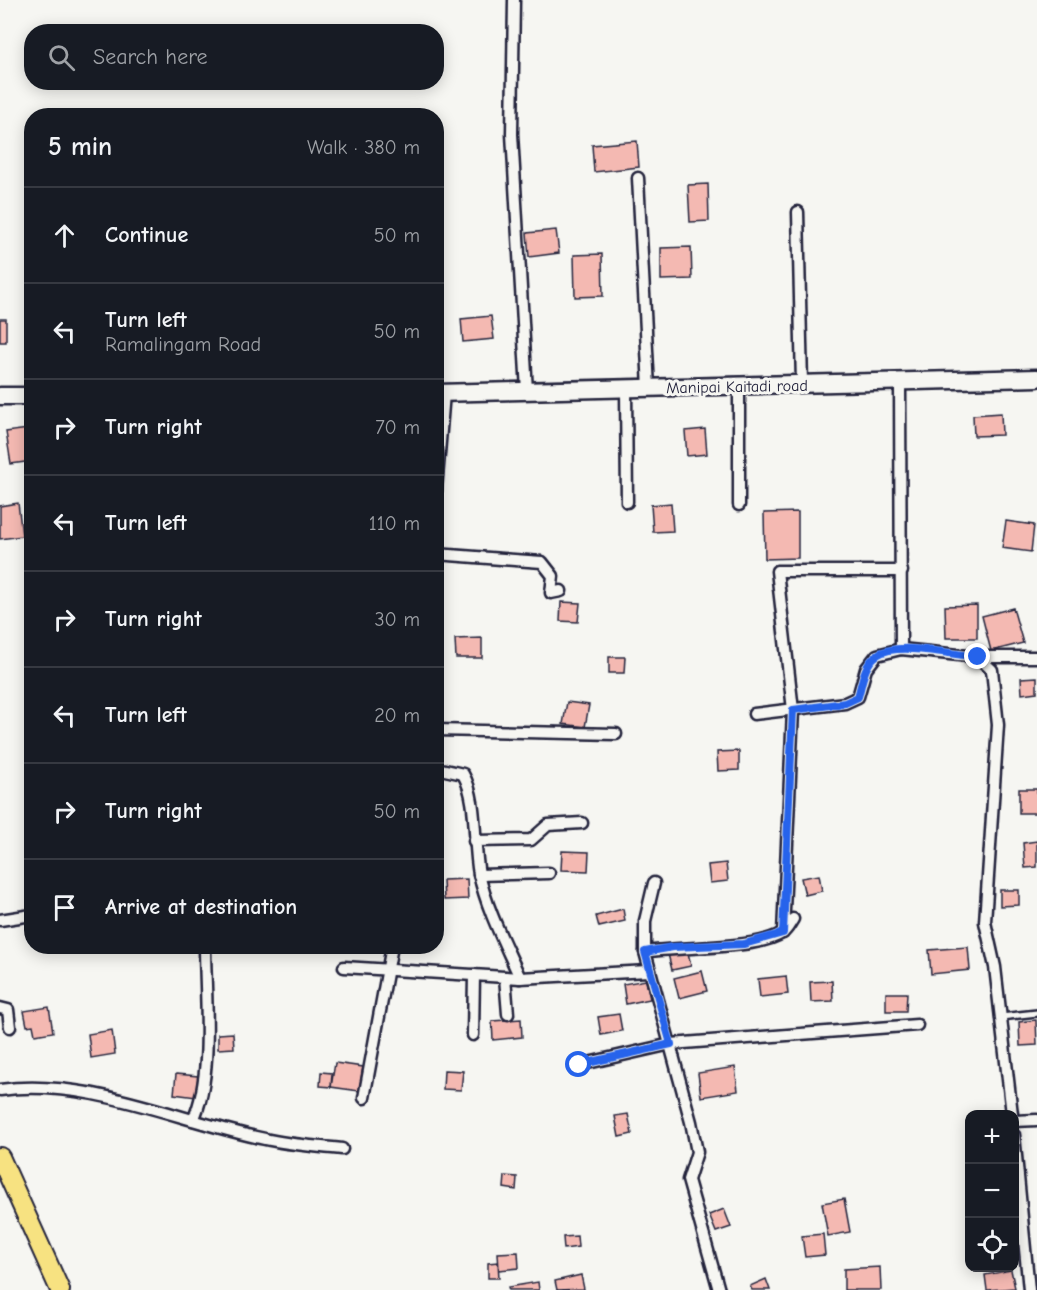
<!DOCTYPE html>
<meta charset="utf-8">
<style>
:root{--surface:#171b24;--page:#242831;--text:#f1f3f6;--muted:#9ea1a6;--line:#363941}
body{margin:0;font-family:"Comic Neue",sans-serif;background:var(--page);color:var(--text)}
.controls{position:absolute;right:18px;bottom:18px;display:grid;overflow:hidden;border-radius:12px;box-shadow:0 3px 15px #0003}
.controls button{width:54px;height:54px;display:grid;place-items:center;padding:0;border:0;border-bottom:2px solid var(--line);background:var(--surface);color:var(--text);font:30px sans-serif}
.stop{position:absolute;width:18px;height:18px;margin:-14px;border:4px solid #2563eb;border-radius:50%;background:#fff}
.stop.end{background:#2563eb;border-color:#fff;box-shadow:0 2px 6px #0008}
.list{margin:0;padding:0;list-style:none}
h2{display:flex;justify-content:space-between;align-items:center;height:78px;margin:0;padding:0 24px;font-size:26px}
h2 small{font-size:20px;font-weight:400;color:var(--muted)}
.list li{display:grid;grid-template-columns:39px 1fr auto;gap:18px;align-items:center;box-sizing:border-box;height:96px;padding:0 24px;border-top:2px solid var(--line)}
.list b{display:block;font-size:22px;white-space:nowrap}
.list p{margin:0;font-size:20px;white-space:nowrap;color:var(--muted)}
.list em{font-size:20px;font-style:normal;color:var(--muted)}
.icon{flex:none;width:33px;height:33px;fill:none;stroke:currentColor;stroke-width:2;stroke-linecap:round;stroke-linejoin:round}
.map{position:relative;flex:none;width:1037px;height:1290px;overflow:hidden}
.search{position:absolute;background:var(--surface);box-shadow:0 3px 15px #0003;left:24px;top:24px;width:420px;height:66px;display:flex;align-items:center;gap:15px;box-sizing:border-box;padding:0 21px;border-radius:24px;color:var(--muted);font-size:22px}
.panel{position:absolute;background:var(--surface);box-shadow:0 3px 15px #0003;left:24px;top:108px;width:420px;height:846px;border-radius:24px}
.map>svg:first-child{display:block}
.building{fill:#f4b9b2;stroke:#22223b;stroke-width:1.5}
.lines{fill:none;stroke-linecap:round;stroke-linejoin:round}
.service-casing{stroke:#22223b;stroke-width:10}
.minor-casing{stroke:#22223b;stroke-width:15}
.secondary-casing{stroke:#22223b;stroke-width:21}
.primary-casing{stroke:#22223b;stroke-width:22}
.service{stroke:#f6f6f2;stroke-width:5}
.minor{stroke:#f6f6f2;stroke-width:10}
.secondary{stroke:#f6f6f2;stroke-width:16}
.primary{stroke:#f7e281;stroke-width:18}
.route{stroke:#2563eb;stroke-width:8}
.labels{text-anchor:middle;stroke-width:6;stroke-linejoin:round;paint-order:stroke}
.street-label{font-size:16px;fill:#22223b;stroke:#f6f6f2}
</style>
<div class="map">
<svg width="1037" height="1290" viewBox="0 0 1037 1290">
<rect width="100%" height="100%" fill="#f6f6f2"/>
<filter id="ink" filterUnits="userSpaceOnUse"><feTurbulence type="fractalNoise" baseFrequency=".0167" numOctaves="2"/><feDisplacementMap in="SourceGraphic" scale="12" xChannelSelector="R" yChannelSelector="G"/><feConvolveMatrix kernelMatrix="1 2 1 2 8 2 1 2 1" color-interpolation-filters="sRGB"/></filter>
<g filter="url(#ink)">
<g class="building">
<polygon points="637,141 639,167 594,172 592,145"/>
<polygon points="708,184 709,221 690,222 688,185"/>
<polygon points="556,230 559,253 529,257 527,233"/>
<polygon points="691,247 692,279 661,280 661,248"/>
<polygon points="602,254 603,296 575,297 574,255"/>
<polygon points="491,316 494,339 463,342 461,319"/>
<rect x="0" y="319" width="6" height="23"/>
<polygon points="1001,413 1002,435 974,436 973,415"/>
<polygon points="28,429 32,461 11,464 6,432"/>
<polygon points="705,429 707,454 687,456 685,431"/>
<polygon points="18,503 22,536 0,539 0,506"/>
<polygon points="671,503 673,531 653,532 651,505"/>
<polygon points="798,512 798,558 765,559 764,513"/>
<polygon points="1006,521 1034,525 1031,552 1002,548"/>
<polygon points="561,602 580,603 578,622 560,621"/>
<polygon points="977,605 977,638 946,638 945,606"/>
<polygon points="1013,608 1023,643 991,651 982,616"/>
<polygon points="482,638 482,658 456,658 455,639"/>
<polygon points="609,657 625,657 624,673 609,673"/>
<polygon points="1037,677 1037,692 1022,694 1021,678"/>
<polygon points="567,702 589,705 585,727 563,724"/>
<polygon points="739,751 739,770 718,771 717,752"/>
<rect x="1019" y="789" width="18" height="24"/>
<polygon points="1037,841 1037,867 1025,868 1023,843"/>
<polygon points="562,851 589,852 588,871 561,870"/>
<polygon points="726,863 728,881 710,883 708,865"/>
<polygon points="819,875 822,891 805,895 801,878"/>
<polygon points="467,879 468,899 444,900 443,880"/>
<polygon points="1000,890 1019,890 1019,905 1000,906"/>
<polygon points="623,909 625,921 599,927 596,916"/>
<polygon points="968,947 970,970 931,974 929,950"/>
<polygon points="687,950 691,966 672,970 668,954"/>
<polygon points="702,971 707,991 679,998 674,978"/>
<polygon points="786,976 788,994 760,997 758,979"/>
<polygon points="646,980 650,999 626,1004 623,984"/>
<polygon points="832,981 833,1001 811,1002 810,982"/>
<polygon points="886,993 907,993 906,1011 886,1011"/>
<polygon points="49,1007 53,1032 35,1035 33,1025 27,1026 24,1011"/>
<polygon points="619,1014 622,1031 601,1035 598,1017"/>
<polygon points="521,1019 522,1037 493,1040 492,1021"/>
<polygon points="1036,1020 1037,1045 1020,1046 1019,1022"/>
<polygon points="112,1030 115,1054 91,1058 88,1034"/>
<polygon points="233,1033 234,1048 218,1049 218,1034"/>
<polygon points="335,1063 363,1067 359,1091 331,1087"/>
<polygon points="735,1067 738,1091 701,1097 698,1073"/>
<polygon points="444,1070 463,1071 461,1090 443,1089"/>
<polygon points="321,1072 332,1073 331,1087 320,1086"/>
<polygon points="176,1074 198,1076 196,1097 174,1094"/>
<polygon points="628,1114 632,1134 619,1137 615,1116"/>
<polygon points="505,1176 517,1177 516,1190 504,1188"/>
<polygon points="844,1199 850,1232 828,1236 822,1203"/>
<polygon points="724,1209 731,1227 716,1232 709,1215"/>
<polygon points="823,1234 825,1255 805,1257 802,1236"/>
<polygon points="577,1236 578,1247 564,1249 563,1237"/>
<polygon points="518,1252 519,1268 499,1270 498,1253"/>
<polygon points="498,1262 499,1278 488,1278 488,1263"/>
<polygon points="880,1267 881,1290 844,1290 844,1269"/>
<polygon points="1011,1270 1015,1288 987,1290 985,1275"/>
<polygon points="581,1275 584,1289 557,1290 555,1281"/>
<polygon points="766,1279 770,1290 752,1290 750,1286"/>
<polygon points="538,1282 539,1290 509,1290 508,1287"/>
</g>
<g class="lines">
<defs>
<polyline id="service" points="1001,1017 1037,1013"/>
<g id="minor">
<polyline points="514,0 512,134 527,391"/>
<polyline points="638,178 649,388"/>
<polyline points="798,212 802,384"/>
<polyline points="900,382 901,649"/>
<polyline points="739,386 739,505"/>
<polyline points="626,389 627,502"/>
<polyline points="436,491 444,393"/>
<polyline points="436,554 542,562 553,576 551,593 561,591"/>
<polyline points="978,657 1037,657"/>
<polyline points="754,714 845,703 858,697 866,669 877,655 901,649 978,657 992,670 998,725 985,922 995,967 1012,1114"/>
<polyline points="436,730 616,734"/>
<path d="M436,768L463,774C478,800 473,843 479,874C487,910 505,944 520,978L648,971"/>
<polyline points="474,841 531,840 548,825 582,823"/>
<polyline points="479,875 549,873"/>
<polyline points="654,883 645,921 645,952 691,1122 697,1152 688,1180 719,1290"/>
<polyline points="0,920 32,915"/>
<polyline points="783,933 793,710 777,571 902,571"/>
<path d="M645,952C679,946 756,950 782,933C787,931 790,923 793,919"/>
<polyline points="344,967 520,978"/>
<polyline points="505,977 508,1014"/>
<polyline points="0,1008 8,1010 10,1027"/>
<polyline points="473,1035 474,975"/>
<polyline points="579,1065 671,1044 917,1025"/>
<path d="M0,1090C87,1077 181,1122 265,1139C290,1145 317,1146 342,1149"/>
<polyline points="364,1098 392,946"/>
<path d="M193,1120C214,1077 205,995 205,946"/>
<polyline points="1014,1121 1037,1120"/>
<polyline points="1014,1135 1029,1290"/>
</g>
<g id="secondary">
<polyline points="436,393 1037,378"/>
<polyline points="0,396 32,396"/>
</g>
<polyline id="primary" points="0,1157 60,1290"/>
</defs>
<use href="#service" class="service-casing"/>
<use href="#minor" class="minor-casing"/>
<use href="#secondary" class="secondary-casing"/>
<use href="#primary" class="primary-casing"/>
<use href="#service" class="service"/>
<use href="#minor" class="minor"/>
<use href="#secondary" class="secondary"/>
<use href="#primary" class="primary"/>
</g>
</g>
<g class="lines" filter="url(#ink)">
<path class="route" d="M579,1065L671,1044L645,952L673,947L744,944L783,933L793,710L845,703L858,697C862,683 864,664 877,655C897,641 954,655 978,657"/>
</g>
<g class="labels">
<g class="street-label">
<text transform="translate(737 386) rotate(-1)" y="6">Manipai Kaitadi road</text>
</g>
</g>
</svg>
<div class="controls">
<button>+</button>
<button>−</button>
<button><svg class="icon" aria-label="locate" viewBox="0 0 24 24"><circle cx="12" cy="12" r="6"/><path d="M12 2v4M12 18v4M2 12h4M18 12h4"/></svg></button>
</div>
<div class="stop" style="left:579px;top:1065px"></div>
<div class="stop end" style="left:978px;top:657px"></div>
<div class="search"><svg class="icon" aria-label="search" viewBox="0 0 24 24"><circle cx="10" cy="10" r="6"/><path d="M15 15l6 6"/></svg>Search here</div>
<section class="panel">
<h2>5 min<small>Walk · 380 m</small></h2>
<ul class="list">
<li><svg class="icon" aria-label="ahead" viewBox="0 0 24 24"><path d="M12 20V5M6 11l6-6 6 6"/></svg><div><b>Continue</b></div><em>50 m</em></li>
<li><svg class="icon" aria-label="left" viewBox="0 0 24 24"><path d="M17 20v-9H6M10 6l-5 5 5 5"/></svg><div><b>Turn left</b><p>Ramalingam Road</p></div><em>50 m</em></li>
<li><svg class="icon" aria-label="right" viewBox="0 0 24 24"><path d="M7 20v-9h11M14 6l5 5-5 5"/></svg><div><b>Turn right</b></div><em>70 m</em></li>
<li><svg class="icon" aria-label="left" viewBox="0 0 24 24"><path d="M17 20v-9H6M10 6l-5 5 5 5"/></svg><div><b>Turn left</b></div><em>110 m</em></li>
<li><svg class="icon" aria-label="right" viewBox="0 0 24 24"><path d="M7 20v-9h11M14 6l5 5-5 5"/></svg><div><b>Turn right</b></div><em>30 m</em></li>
<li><svg class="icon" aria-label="left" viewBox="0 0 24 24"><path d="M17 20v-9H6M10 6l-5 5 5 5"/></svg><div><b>Turn left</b></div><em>20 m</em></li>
<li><svg class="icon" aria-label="right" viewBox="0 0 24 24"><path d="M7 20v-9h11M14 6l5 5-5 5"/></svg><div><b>Turn right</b></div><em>50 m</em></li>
<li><svg class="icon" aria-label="arrive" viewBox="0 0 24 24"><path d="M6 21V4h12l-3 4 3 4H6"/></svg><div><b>Arrive at destination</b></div></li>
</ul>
</section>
</div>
